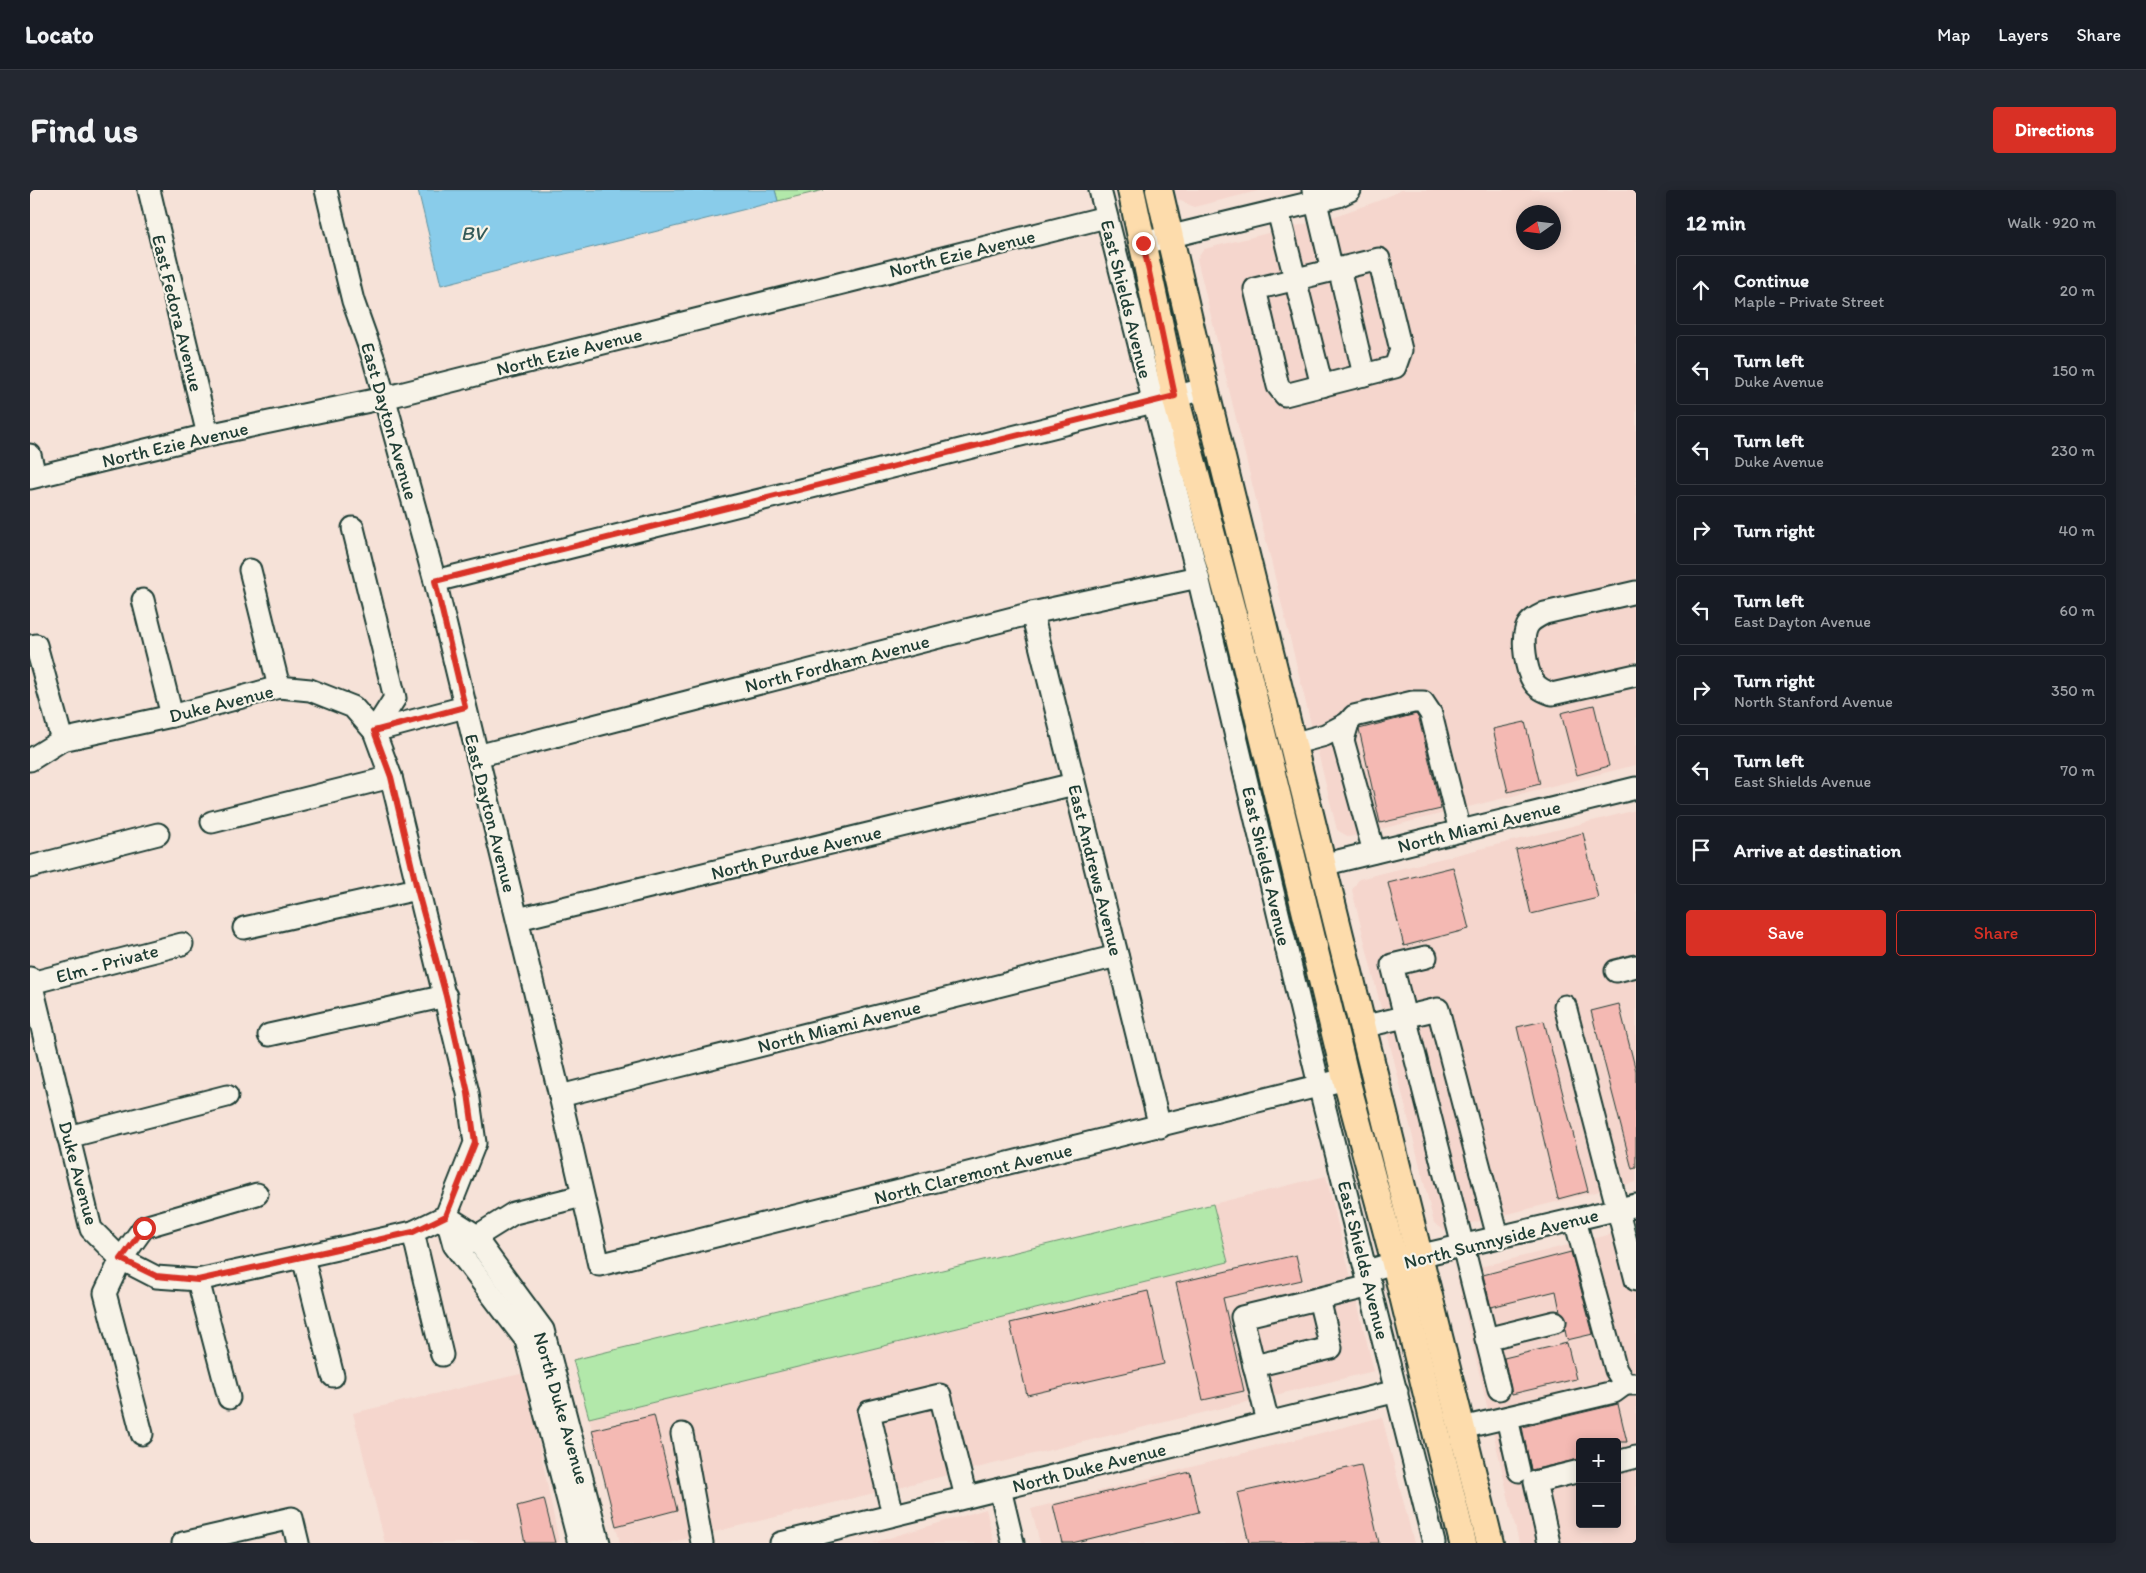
<!DOCTYPE html>
<meta charset="utf-8">
<style>
:root{--surface:#171b24;--page:#242831;--text:#f1f3f6;--muted:#9ea1a6;--line:#363941;--accent:#d93025}
body{margin:0;font-family:Itim,sans-serif;background:var(--page);color:var(--text)}
.controls{position:absolute;right:15px;bottom:15px;display:grid;overflow:hidden;border-radius:5px;box-shadow:0 2px 12px #0003}
.controls button{width:45px;height:45px;display:grid;place-items:center;padding:0;border:0;border-bottom:1px solid var(--line);background:var(--surface);color:var(--text);font:25px sans-serif}
.compass{position:absolute;left:1486px;top:15px;width:45px;height:45px;border-radius:50%;background:var(--surface);box-shadow:0 2px 12px #0003;rotate:256deg}
.stop{position:absolute;width:15px;height:15px;margin:-11px;border:4px solid #d93025;border-radius:50%;background:#fff}
.stop.end{background:#d93025;border-color:#fff;box-shadow:0 1px 5px #0008}
.list{margin:0;padding:0;list-style:none}
h2{display:flex;justify-content:space-between;align-items:center;height:65px;margin:0;padding:0 20px;font-size:21px}
h2 small{font-size:16px;font-weight:400;color:var(--muted)}
.list li{display:grid;grid-template-columns:32px 1fr auto;gap:15px;align-items:center;box-sizing:border-box;height:70px;margin:0 10px 10px;padding:0 10px;border:1px solid var(--line);border-radius:5px}
.list b{display:block;font-size:19px;white-space:nowrap}
.list p{margin:0;font-size:16px;white-space:nowrap;color:var(--muted)}
.list em{font-size:16px;font-style:normal;color:var(--muted)}
.actions{display:flex;gap:10px;padding:15px 20px}
.actions a{flex:1;padding:11px 0;border:1px solid var(--accent);border-radius:5px;text-align:center;font-size:18px;color:var(--accent)}
.actions .main{background:var(--accent);color:#fff}
.icon{flex:none;width:28px;height:28px;fill:none;stroke:currentColor;stroke-width:2;stroke-linecap:round;stroke-linejoin:round}
.map{position:relative;flex:none;width:1606px;height:1353px;overflow:hidden;border-radius:5px}
header{display:flex;align-items:center;gap:30px;box-sizing:border-box;height:70px;padding:0 25px;background:var(--surface);border-bottom:1px solid var(--line)}
header strong{font-size:24px}
nav{display:flex;gap:28px;margin-inline-start:auto;font-size:18px}
.intro{display:flex;align-items:center;justify-content:space-between;box-sizing:border-box;height:120px;padding:0 30px}
h1{margin:0;font-size:35px}
.button{padding:12px 22px;border-radius:5px;background:var(--accent);color:#fff;font-size:18px;font-weight:700}
main{display:flex;gap:30px;padding:0 30px}
aside{flex:1;background:var(--surface);border-radius:5px;box-shadow:0 2px 12px #0003}
.map>svg:first-child{display:block}
.built{fill:#f5d6cd;fill-rule:evenodd}
.green{fill:#b2e8aa;stroke:#68926f}
.water{fill:#89ccea;stroke:#5f93a1}
.building{fill:#f4b9b3;stroke:#1f3d34}
.lines{fill:none;stroke-linecap:round;stroke-linejoin:round}
.minor-casing{stroke:#1f3d34;stroke-width:25}
.major-casing{stroke:#1f3d34;stroke-width:30}
.minor{stroke:#f7f3e8;stroke-width:21}
.major{stroke:#fddcac;stroke-width:26}
.route{stroke:#d93025;stroke-width:6}
.labels{text-anchor:middle;stroke-width:4.5;stroke-linejoin:round;paint-order:stroke}
.street-label{font-size:19px;fill:#1f3d34;stroke:#f7f3e8}
.water-label{font-size:20px;font-style:italic;fill:#345a58;stroke:#f7f3e8}
</style>
<header>
<strong>Locato</strong>
<nav><a>Map</a><a>Layers</a><a>Share</a></nav>
</header>
<div class="intro"><h1>Find us</h1><a class="button">Directions</a></div>
<main>
<div class="map">
<svg width="1606" height="1353" viewBox="0 0 1606 1353">
<rect width="100%" height="100%" fill="#f6e2d8"/>
<filter id="ink" filterUnits="userSpaceOnUse"><feTurbulence type="fractalNoise" baseFrequency=".02" numOctaves="2"/><feDisplacementMap in="SourceGraphic" scale="10" xChannelSelector="R" yChannelSelector="G"/><feConvolveMatrix kernelMatrix="1 2 1 2 8 2 1 2 1" color-interpolation-filters="sRGB"/></filter>
<g filter="url(#ink)">
<g class="built">
<polygon points="1145,0 1232,0 1164,17 1147,9"/>
<path d="M1372,0H1606V575L1319,647L1307,640L1167,69L1174,59L1302,27L1348,11ZM1494,22H1524V52H1494Z"/>
<polygon points="1606,620 1606,992 1414,1040 1404,1033 1322,700 1329,689"/>
<polygon points="1296,986 1344,1181 639,1353 590,1353 559,1228 1198,1072 1183,1014"/>
<path d="M1606,1038V1353H1489L1426,1083ZM1550,1252H1587V1334H1550Z"/>
<polygon points="495,1183 529,1353 355,1353 323,1223"/>
<polygon points="1352,1227 1384,1353 1010,1353 1001,1319"/>
<polygon points="956,1319 964,1353 842,1353"/>
</g>
<g class="green">
<polygon points="745,0 794,0 748,11"/>
<polygon points="1183,1014 1198,1072 559,1228 543,1170"/>
</g>
<polygon class="water" points="388,0 745,0 748,11 411,95"/>
<g class="building">
<polygon points="1564,515 1579,576 1547,585 1531,523"/>
<polygon points="1386,524 1389,529 1411,619 1350,633 1329,539"/>
<polygon points="1495,532 1510,594 1478,602 1463,539"/>
<polygon points="1553,643 1568,708 1501,724 1486,660"/>
<polygon points="1423,677 1439,739 1374,756 1358,693"/>
<polygon points="1589,814 1606,881 1606,978 1602,979 1561,821"/>
<polygon points="1514,831 1558,1001 1528,1009 1487,837"/>
<polygon points="1541,1062 1563,1144 1537,1150 1535,1140 1537,1130 1530,1121 1526,1101 1461,1117 1453,1085"/>
<polygon points="1266,1065 1272,1090 1193,1108 1214,1201 1173,1210 1146,1093"/>
<polygon points="1118,1101 1134,1174 997,1205 980,1133"/>
<polygon points="1537,1153 1546,1189 1482,1204 1474,1168"/>
<polygon points="1588,1214 1597,1252 1550,1252 1550,1269 1501,1280 1492,1237"/>
<polygon points="624,1225 647,1320 586,1336 562,1240"/>
<polygon points="1331,1275 1349,1353 1219,1353 1207,1303"/>
<polygon points="1160,1282 1169,1322 1042,1353 1032,1353 1023,1315"/>
<polygon points="514,1309 525,1353 495,1353 487,1316"/>
</g>
<g class="lines">
<defs>
<g id="minor">
<polyline points="119,0 178,245"/>
<polyline points="296,0 323,111 344,170 405,391 530,906 569,1075 1316,889"/>
<polyline points="1070,0 1168,387 1289,895 1404,1353"/>
<polyline points="1283,0 1302,80"/>
<polyline points="1248,21 1292,196"/>
<polyline points="1113,53 1308,6 1320,0"/>
<polygon points="1349,69 1371,160 1365,177 1255,205 1248,196 1225,99"/>
<polyline points="1309,78 1334,185"/>
<polyline points="0,265 5,286"/>
<polyline points="0,288 178,245 354,208 1076,27"/>
<polyline points="323,338 365,508 344,541"/>
<polyline points="220,380 249,497"/>
<polyline points="405,391 1175,199"/>
<path d="M1606,402L1515,423C1509,426 1500,430 1497,437C1491,449 1496,480 1503,491C1507,498 1514,501 1522,504L1606,485"/>
<polyline points="113,410 142,526"/>
<polyline points="1002,423 1130,937"/>
<polyline points="0,456 6,455 32,550"/>
<polyline points="344,541 435,517"/>
<polyline points="1262,554 1295,545 1318,533"/>
<polyline points="447,566 1002,423 1168,387"/>
<polyline points="0,570 32,550 142,526 249,497 280,500 323,517 344,541 361,587 438,903 445,953 416,1026 383,1042 168,1090 126,1087 91,1069 61,1039 0,788"/>
<polyline points="182,632 361,587"/>
<polyline points="1344,662 1313,550 1318,533 1324,526 1383,512 1393,512 1401,524 1430,641"/>
<polyline points="1292,675 1606,598"/>
<polyline points="0,677 128,644"/>
<polyline points="488,729 1044,594"/>
<polyline points="214,738 387,699"/>
<polyline points="1396,767 1362,775 1469,1199"/>
<polyline points="1586,781 1606,776"/>
<polyline points="1,793 152,754"/>
<polyline points="1535,816 1606,1090"/>
<polyline points="1332,837 1408,819 1468,1047"/>
<polyline points="239,845 416,806"/>
<polyline points="530,906 1087,766"/>
<polyline points="38,947 197,906"/>
<polyline points="416,1026 441,1042 513,1140 569,1353"/>
<polyline points="416,1026 424,1055 496,1150 549,1353"/>
<polyline points="1545,1030 1586,1180 1595,1194 1606,1194"/>
<polyline points="383,1042 412,1165"/>
<polyline points="434,1057 444,1048 484,1023 552,1006"/>
<polyline points="273,1067 303,1186"/>
<polyline points="1337,1081 1388,1066 1606,1015"/>
<polyline points="168,1090 199,1208"/>
<polyline points="1456,1149 1525,1132"/>
<polyline points="1224,1176 1301,1158 1289,1109"/>
<polyline points="1477,1228 1489,1281"/>
<polyline points="1238,1232 1212,1127 1341,1096"/>
<polyline points="1432,1238 1584,1202 1595,1194"/>
<polyline points="112,1244 75,1103 91,1069 114,1037 227,1004"/>
<polyline points="652,1244 672,1353"/>
<polyline points="1587,1272 1606,1267"/>
<polyline points="970,1299 983,1353"/>
<polyline points="863,1325 839,1222 910,1205 936,1307"/>
<polyline points="153,1353 262,1328 268,1353"/>
<polyline points="751,1353 1367,1201"/>
<polyline points="1519,1353 1505,1292 1550,1281"/>
</g>
<g id="major">
<polyline points="1101,0 1145,206 1208,443 1316,889 1365,1073 1433,1353"/>
<polyline points="1129,0 1175,199 1460,1353"/>
</g>
</defs>
<use href="#minor" class="minor-casing"/>
<use href="#major" class="major-casing"/>
<use href="#minor" class="minor"/>
<use href="#major" class="major"/>
</g>
</g>
<g class="lines" filter="url(#ink)">
<polyline class="route" points="114,1038 91,1069 126,1086 168,1090 383,1042 416,1026 445,953 438,903 416,806 387,699 361,587 344,541 435,517 405,391 1145,206 1113,53"/>
</g>
<g class="labels">
<g class="street-label">
<text transform="translate(932 63) rotate(-14)" y="7">North Ezie Avenue</text>
<text transform="translate(1097 109) rotate(76)" y="7">East Shields Avenue</text>
<text transform="translate(148 123) rotate(76)" y="7">East Fedora Avenue</text>
<text transform="translate(539 161) rotate(-14)" y="7">North Ezie Avenue</text>
<text transform="translate(360 231) rotate(74)" y="7">East Dayton Avenue</text>
<text transform="translate(145 254) rotate(-13)" y="7">North Ezie Avenue</text>
<text transform="translate(807 473) rotate(-14)" y="7">North Fordham Avenue</text>
<text transform="translate(191 513) rotate(-14)" y="7">Duke Avenue</text>
<text transform="translate(461 623) rotate(76)" y="7">East Dayton Avenue</text>
<text transform="translate(1449 636) rotate(-14)" y="7">North Miami Avenue</text>
<text transform="translate(766 662) rotate(-14)" y="7">North Purdue Avenue</text>
<text transform="translate(1237 676) rotate(77)" y="7">East Shields Avenue</text>
<text transform="translate(1066 680) rotate(76)" y="7">East Andrews Avenue</text>
<text transform="translate(77 773) rotate(-15)" y="7">Elm - Private</text>
<text transform="translate(809 836) rotate(-14)" y="7">North Miami Avenue</text>
<text transform="translate(49 983) rotate(75)" y="7">Duke Avenue</text>
<text transform="translate(943 983) rotate(-14)" y="7">North Claremont Avenue</text>
<text transform="translate(1471 1048) rotate(-14)" y="7">North Sunnyside Avenue</text>
<text transform="translate(1334 1070) rotate(76)" y="7">East Shields Avenue</text>
<text transform="translate(532 1218) rotate(74)" y="7">North Duke Avenue</text>
<text transform="translate(1059 1277) rotate(-14)" y="7">North Duke Avenue</text>
</g>
<g class="water-label">
<text x="443" y="50">BV</text>
</g>
</g>
</svg>
<div class="controls">
<button>+</button>
<button>−</button>
</div>
<svg class="compass" viewBox="-18 -18 36 36"><path d="M0-13l5 13h-10z" fill="#e53935"/><path d="M0 13l5-13h-10z" fill="#9ea1a6"/></svg>
<div class="stop" style="left:114px;top:1038px"></div>
<div class="stop end" style="left:1113px;top:53px"></div>
</div>
<aside>
<h2>12 min<small>Walk · 920 m</small></h2>
<ul class="list">
<li><svg class="icon" aria-label="ahead" viewBox="0 0 24 24"><path d="M12 20V5M6 11l6-6 6 6"/></svg><div><b>Continue</b><p>Maple - Private Street</p></div><em>20 m</em></li>
<li><svg class="icon" aria-label="left" viewBox="0 0 24 24"><path d="M17 20v-9H6M10 6l-5 5 5 5"/></svg><div><b>Turn left</b><p>Duke Avenue</p></div><em>150 m</em></li>
<li><svg class="icon" aria-label="left" viewBox="0 0 24 24"><path d="M17 20v-9H6M10 6l-5 5 5 5"/></svg><div><b>Turn left</b><p>Duke Avenue</p></div><em>230 m</em></li>
<li><svg class="icon" aria-label="right" viewBox="0 0 24 24"><path d="M7 20v-9h11M14 6l5 5-5 5"/></svg><div><b>Turn right</b></div><em>40 m</em></li>
<li><svg class="icon" aria-label="left" viewBox="0 0 24 24"><path d="M17 20v-9H6M10 6l-5 5 5 5"/></svg><div><b>Turn left</b><p>East Dayton Avenue</p></div><em>60 m</em></li>
<li><svg class="icon" aria-label="right" viewBox="0 0 24 24"><path d="M7 20v-9h11M14 6l5 5-5 5"/></svg><div><b>Turn right</b><p>North Stanford Avenue</p></div><em>350 m</em></li>
<li><svg class="icon" aria-label="left" viewBox="0 0 24 24"><path d="M17 20v-9H6M10 6l-5 5 5 5"/></svg><div><b>Turn left</b><p>East Shields Avenue</p></div><em>70 m</em></li>
<li><svg class="icon" aria-label="arrive" viewBox="0 0 24 24"><path d="M6 21V4h12l-3 4 3 4H6"/></svg><div><b>Arrive at destination</b></div></li>
</ul>
<div class="actions"><a class="main">Save</a><a>Share</a></div>
</aside>
</main>
